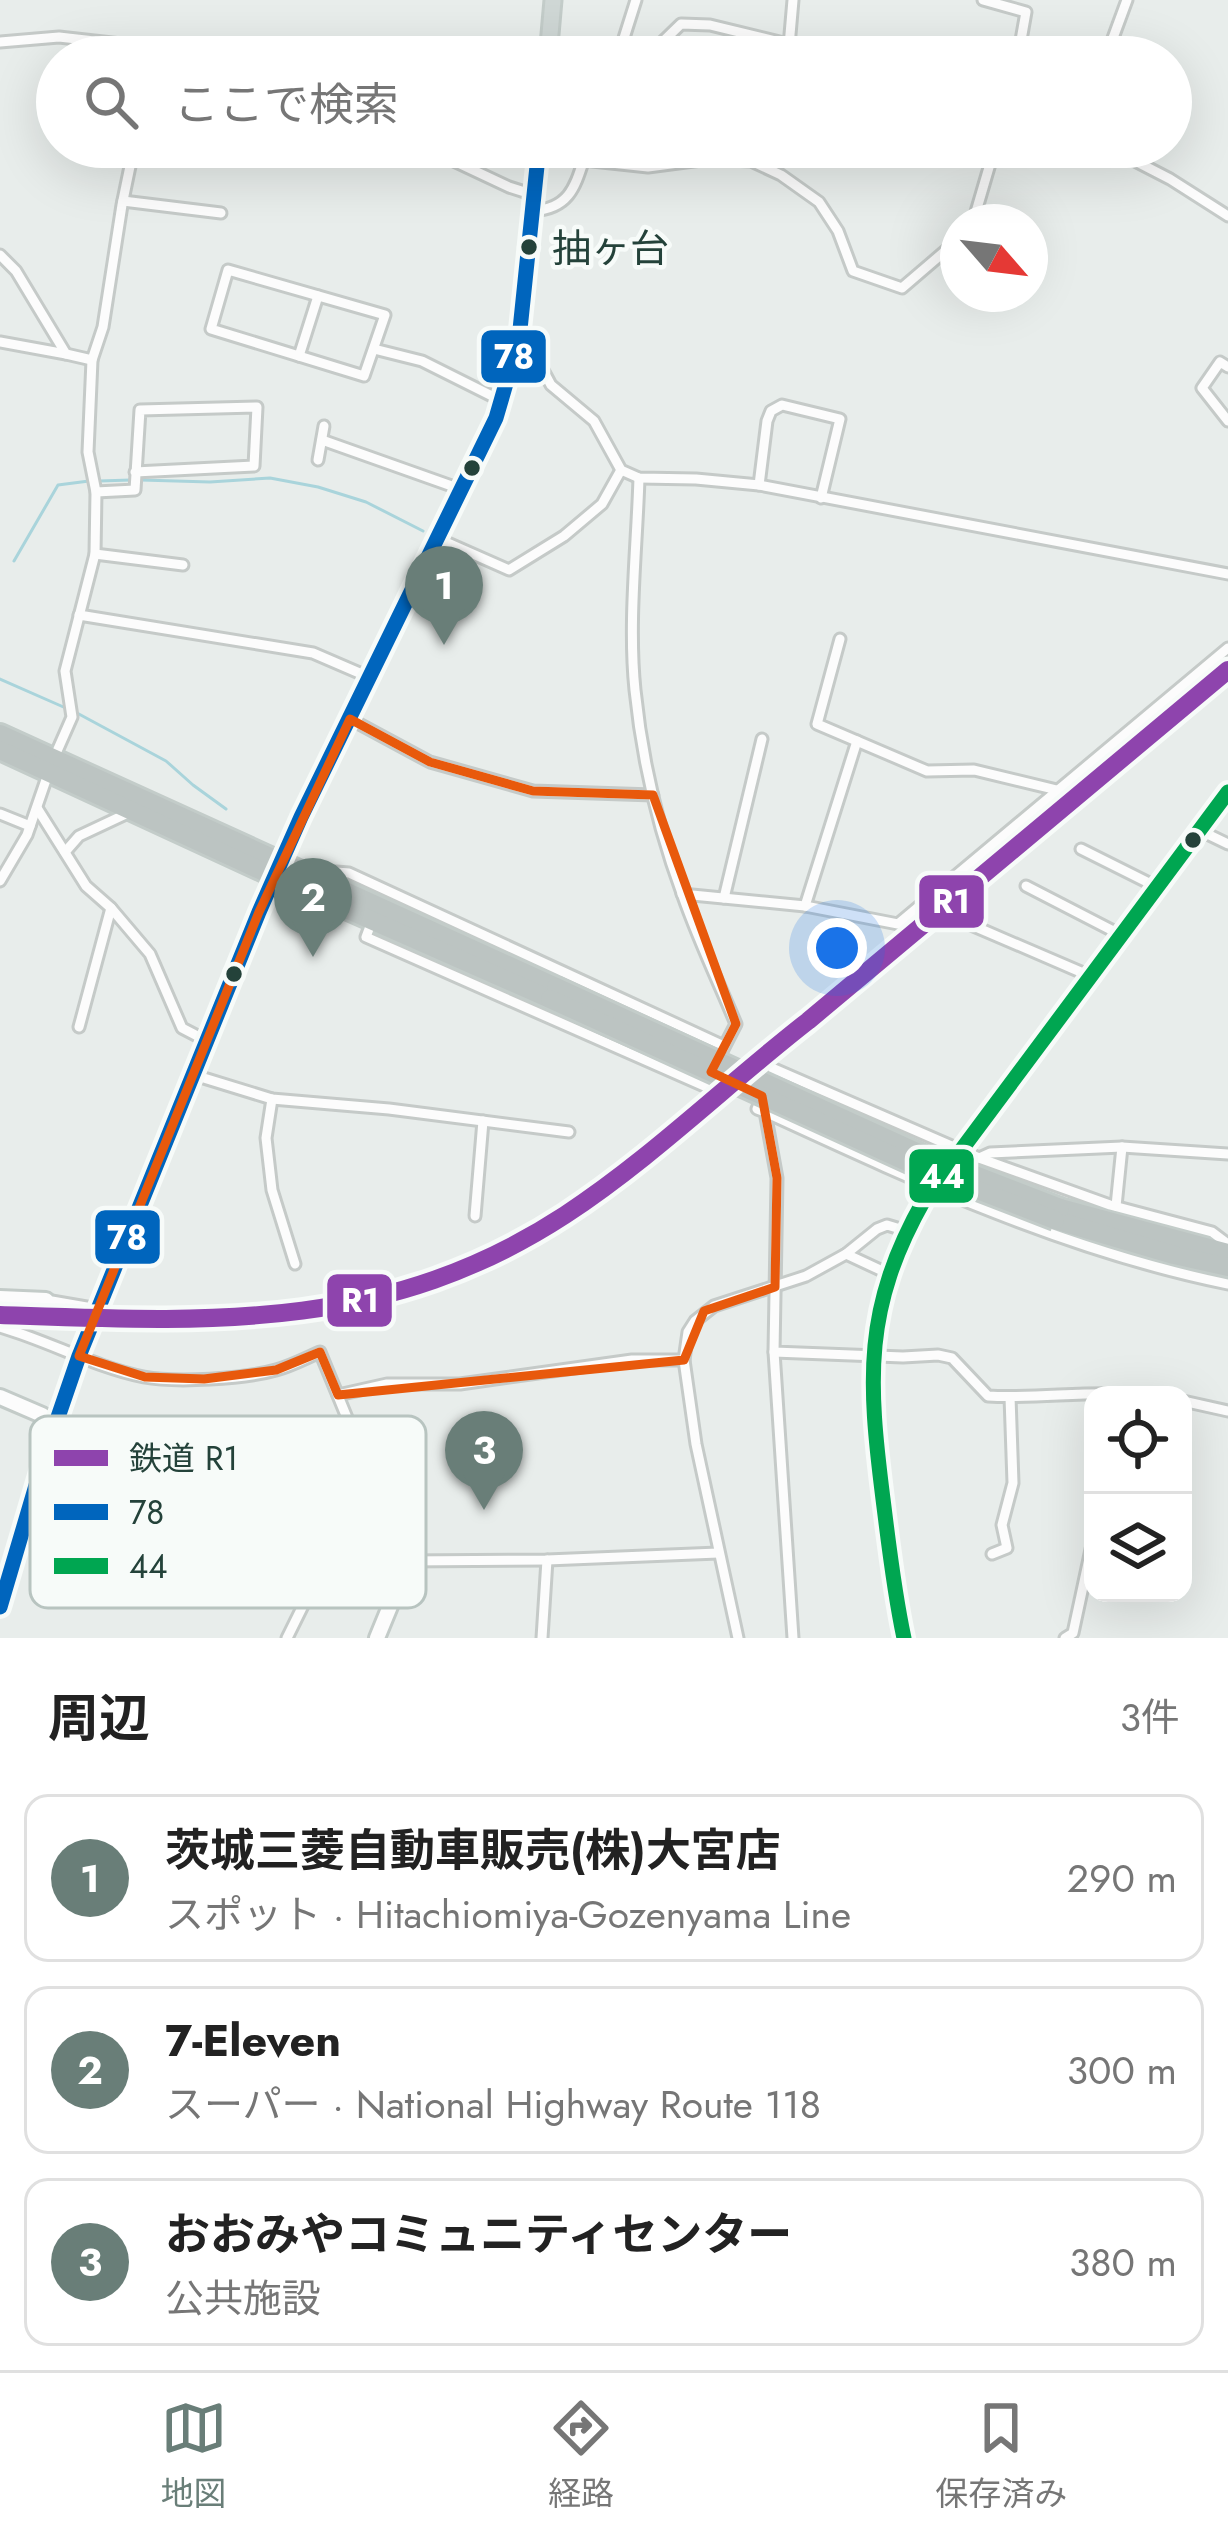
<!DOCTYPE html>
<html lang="ja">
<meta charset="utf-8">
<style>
:root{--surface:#fff;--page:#f2f2f2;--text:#222;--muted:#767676;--line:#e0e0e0;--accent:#697e78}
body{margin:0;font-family:Jost,"Noto Sans JP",sans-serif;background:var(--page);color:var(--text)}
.controls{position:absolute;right:36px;bottom:36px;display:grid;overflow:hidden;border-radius:24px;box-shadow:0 12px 48px #0002}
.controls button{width:108px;height:108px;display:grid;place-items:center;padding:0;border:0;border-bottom:3px solid var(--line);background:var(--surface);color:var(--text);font:60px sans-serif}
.compass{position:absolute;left:940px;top:204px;width:108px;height:108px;border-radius:50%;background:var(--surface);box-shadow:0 12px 48px #0002;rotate:118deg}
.you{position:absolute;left:837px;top:948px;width:42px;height:42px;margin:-30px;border:9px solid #fff;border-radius:50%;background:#1a73e8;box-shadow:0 0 0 18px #1a73e833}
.badge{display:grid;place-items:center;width:78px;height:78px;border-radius:50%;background:var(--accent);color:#fff;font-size:39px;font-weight:700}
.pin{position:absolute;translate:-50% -99px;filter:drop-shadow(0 3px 6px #0008)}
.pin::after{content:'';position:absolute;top:63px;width:42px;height:36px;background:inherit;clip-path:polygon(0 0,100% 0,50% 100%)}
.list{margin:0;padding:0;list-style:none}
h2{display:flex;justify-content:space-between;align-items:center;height:156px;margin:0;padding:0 48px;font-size:51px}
h2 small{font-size:39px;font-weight:400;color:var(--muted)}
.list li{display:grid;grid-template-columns:78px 1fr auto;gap:36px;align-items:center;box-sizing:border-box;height:168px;margin:0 24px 24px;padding:0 24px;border:3px solid var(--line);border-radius:24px}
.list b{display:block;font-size:45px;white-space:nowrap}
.list p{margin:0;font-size:39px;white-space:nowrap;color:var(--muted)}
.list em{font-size:39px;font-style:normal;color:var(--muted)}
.icon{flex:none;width:66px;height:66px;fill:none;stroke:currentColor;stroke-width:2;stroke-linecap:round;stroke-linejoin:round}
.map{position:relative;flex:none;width:1228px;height:1638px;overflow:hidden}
.search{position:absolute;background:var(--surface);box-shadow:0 12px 48px #0002;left:36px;right:36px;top:36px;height:132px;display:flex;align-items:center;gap:30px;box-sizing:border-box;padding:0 42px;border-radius:66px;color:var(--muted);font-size:45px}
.sheet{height:732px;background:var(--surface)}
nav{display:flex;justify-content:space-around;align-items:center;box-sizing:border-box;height:168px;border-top:3px solid var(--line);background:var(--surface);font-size:33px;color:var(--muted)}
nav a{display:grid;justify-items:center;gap:6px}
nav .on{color:var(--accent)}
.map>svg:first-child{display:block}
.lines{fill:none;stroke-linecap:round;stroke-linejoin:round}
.stream{stroke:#a9d4db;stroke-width:3}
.street-casing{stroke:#c5cac8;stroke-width:15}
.secondary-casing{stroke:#c3cbc8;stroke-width:20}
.primary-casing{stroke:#c3ccc9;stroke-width:21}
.highway-casing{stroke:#c3ccc9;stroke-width:24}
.street{stroke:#fcfcfc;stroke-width:9}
.secondary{stroke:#fcfcfc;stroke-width:14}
.primary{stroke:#cfd7d5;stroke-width:15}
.highway{stroke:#bcc4c2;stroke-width:18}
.highway-bridge-casing{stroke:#c3ccc9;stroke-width:24;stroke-linecap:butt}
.highway-bridge{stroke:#bcc4c2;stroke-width:18}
.bus-1-casing{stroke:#f7fbf9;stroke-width:24}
.bus-2-casing{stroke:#f7fbf9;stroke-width:24}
.bus-1{stroke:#0065bd;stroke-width:15}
.bus-2{stroke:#00a651;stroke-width:15}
.rail-1-casing{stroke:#f7fbf9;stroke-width:27}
.rail-1{stroke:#8e44ad;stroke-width:18}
.marked{fill:none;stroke:#e8590c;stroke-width:9;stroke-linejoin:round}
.bus-dot{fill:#24423a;stroke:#f7fbf9;stroke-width:4.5}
.labels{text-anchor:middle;stroke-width:9;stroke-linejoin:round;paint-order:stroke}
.bus-label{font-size:39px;fill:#24423a;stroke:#f7fbf9;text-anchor:start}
.key{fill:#f7fbf9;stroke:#b8c4c0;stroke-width:3}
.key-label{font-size:33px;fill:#24423a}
.line-badge{stroke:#f7fbf9;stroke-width:4.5}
.badge-label{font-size:33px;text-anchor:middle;font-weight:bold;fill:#fff}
</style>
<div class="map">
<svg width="1228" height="1638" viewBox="0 0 1228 1638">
<rect width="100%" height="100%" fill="#e8edeb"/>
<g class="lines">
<g class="stream">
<polyline points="141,480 210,482 270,478 318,487 366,502 423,531"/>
<polyline points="99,481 131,480"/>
<polyline points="14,561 58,485 89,481"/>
<polyline points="0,679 68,709"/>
<polyline points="77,713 166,761 193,785 226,809"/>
</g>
<defs>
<g id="street">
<polyline points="983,0 1026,12 1018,57"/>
<polyline points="0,42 59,37 236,57"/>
<polyline points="789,46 793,0"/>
<polyline points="618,57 636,0"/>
<polyline points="647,57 681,24 710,25 841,57"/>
<polyline points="1106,57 1127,0"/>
<polyline points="424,147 509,187 534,195"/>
<polyline points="1108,147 1170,179 1228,216"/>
<polyline points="583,160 648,167 709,159 751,161 781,175 819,202 838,231 853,271 902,288 958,240"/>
<polyline points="123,201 221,213"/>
<path d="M533,211C574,208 576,181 588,147"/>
<polyline points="973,222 995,147"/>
<polyline points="0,255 16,271 66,354 92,360"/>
<polygon points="228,270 385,315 364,376 211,329"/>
<polyline points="519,339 536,357 551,385 594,421 621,470 639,478 696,479 759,485 1228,574"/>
<polyline points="0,342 66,354"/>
<polyline points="374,349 422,361 502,401"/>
<polyline points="299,356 318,296"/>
<polyline points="1228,367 1220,362 1202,388 1228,421"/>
<polyline points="322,440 463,490"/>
<polyline points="318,460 324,426"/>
<polyline points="759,485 767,421 771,411 782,405 840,419 821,498"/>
<polyline points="96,492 135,490 140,410 257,407 254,466 135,472"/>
<polyline points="439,539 509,570 564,536 602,504 621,470"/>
<polyline points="95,554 183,565"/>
<polyline points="79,615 313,653 371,678"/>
<polyline points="840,639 817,724 927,771 974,770 1057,790"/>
<polyline points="350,719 430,762 533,791 653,795"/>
<polyline points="54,758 72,717 65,671 95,554 96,492 88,452 92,360 103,327 122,205 134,147"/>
<polyline points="37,808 86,886 111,908 150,954 182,1028 207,1041"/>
<polyline points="0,814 30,826"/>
<polyline points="1199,830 1228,844"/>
<polyline points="1081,849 1157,887"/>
<polyline points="65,852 79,836 128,813"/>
<polyline points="318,878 336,872 349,873 724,1046"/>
<polyline points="0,881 27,835 48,774"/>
<polyline points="1026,886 1121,935"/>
<polyline points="682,894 805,906 898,924 1228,648"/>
<polyline points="724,898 762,739"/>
<polyline points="805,906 857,741"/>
<path d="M372,921L366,937L704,1086L736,1024C718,981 698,939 683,896C659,831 642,759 635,690C628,623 637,545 639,478"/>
<polyline points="962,921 1090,976"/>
<polyline points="79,1027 111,908"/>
<polyline points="194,1075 272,1099 389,1109 569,1132"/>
<polyline points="272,1099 266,1138 272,1190 295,1264"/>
<path d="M765,1112C915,1181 1065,1251 1228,1284"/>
<polyline points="979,1158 1110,1205 1212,1232 1228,1244"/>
<polyline points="1116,1206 1122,1147"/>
<polyline points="475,1216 483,1121"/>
<polyline points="846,1254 889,1274"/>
<polyline points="46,1300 98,1309"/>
<path d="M0,1327C49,1341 94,1367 144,1377C176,1383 244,1379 276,1370C291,1366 306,1358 320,1352L373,1481L383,1559"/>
<polyline points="774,1352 793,1638"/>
<polyline points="338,1395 387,1384 460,1384 632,1360 684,1360"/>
<path d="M1143,1395C1090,1390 1039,1399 988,1396L952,1358L938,1355L903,1357L774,1352L777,1178L765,1112L757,1109L774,1069L979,1158L990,1153L1122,1147L1228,1154"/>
<polyline points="1183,1401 1228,1411"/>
<polyline points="95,1449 193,1501 259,1526 365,1557 404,1561 547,1560 718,1553"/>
<polyline points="169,1548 233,1575 259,1526"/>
<polyline points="992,1554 1007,1548 1002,1525 1013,1483 1010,1397"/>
<polyline points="287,1638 331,1549"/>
<polyline points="542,1638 547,1560"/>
<polyline points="738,1638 696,1444 684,1360 688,1332 695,1321 714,1306 806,1276 846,1254 877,1229 887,1225 907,1231"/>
<polyline points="1065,1638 1073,1633 1093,1540"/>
</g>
<g id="secondary">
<polyline points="0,1298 46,1300"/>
<polyline points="0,1397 42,1415 95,1449"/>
<polyline points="377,1638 402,1577 404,1561"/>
<path d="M904,1638C894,1592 889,1546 883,1499C868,1380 863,1308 924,1200L1228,792"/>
</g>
<g id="primary">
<polyline points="548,57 553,0"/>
<polyline points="0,1607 45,1455 79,1356 259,912 301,817 496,418 519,339 539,147"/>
</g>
<g id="highway">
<polyline points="0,734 556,987"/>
<polyline points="0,750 303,890 550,999"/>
<polyline points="1060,1208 1228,1253"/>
<polyline points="1055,1220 1174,1255 1228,1267"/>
</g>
</defs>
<use href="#street" class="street-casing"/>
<use href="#secondary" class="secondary-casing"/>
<use href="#primary" class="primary-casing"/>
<use href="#highway" class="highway-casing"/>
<use href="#street" class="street"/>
<use href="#secondary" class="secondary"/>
<use href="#primary" class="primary"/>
<use href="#highway" class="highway"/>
<defs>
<g id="highway-bridge">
<polyline points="556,987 923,1155 1060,1208"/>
<polyline points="550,999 918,1167 1055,1220"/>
</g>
</defs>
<use href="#highway-bridge" class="highway-bridge-casing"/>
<use href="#highway-bridge" class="highway-bridge"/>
<defs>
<polyline id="bus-1" points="0,1607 45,1455 79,1356 259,912 301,817 496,418 519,339 539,147"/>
<path id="bus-2" d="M904,1638C894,1592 889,1546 883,1499C868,1380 863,1308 924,1200L1228,792"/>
</defs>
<use href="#bus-1" class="bus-1-casing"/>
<use href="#bus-2" class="bus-2-casing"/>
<use href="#bus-1" class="bus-1"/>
<use href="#bus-2" class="bus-2"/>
<defs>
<path id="rail-1" d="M0,1315C206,1322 384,1333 565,1215C652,1158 727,1084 808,1021L1228,670"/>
</defs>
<use href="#rail-1" class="rail-1-casing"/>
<use href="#rail-1" class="rail-1"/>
</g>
<path class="marked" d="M350,719L430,762L533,791L653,795L736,1024L711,1072L762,1096L777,1178L775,1287L704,1311L684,1360L338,1395L320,1352L276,1370L204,1379L145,1377L79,1356L259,912Z"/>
<g class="bus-dot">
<circle cx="529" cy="247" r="10"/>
<circle cx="472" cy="468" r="10"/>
<circle cx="1193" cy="840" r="10"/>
<circle cx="234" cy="974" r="10"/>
</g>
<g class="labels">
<g class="bus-label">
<text x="552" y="262">抽ヶ台</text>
</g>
</g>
<rect x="30" y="1416" width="396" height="192" rx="18" class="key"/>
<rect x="54" y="1450" width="54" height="16" fill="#8e44ad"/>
<rect x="54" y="1504" width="54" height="16" fill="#0065bd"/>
<rect x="54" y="1558" width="54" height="16" fill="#00a651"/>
<g class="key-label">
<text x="129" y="1470">鉄道 R1</text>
<text x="129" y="1524">78</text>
<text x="129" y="1578">44</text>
</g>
<g class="line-badge">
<rect x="479" y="328" width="69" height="57" rx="12" fill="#0065bd"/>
<rect x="917" y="873" width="69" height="57" rx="12" fill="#8e44ad"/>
<rect x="907" y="1147" width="69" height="58" rx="12" fill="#00a651"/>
<rect x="93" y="1208" width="69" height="58" rx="12" fill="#0065bd"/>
<rect x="325" y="1272" width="69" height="57" rx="12" fill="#8e44ad"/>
</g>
<g class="badge-label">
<text x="514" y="368">78</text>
<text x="951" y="913">R1</text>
<text x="942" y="1188">44</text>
<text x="127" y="1249">78</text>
<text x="360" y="1312">R1</text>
</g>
</svg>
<div class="controls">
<button><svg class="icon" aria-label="locate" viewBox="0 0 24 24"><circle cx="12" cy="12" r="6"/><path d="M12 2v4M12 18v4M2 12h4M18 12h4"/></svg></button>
<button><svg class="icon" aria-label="layers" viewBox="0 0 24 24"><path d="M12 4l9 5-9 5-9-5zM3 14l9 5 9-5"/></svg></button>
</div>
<svg class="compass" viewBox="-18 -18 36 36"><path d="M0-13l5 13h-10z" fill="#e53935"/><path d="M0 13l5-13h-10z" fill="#767676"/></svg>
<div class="you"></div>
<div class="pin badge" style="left:444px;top:645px">1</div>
<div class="pin badge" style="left:313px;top:957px">2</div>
<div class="pin badge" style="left:484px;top:1510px">3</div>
<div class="search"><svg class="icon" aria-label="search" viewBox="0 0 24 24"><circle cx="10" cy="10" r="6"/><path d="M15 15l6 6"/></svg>ここで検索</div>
</div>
<section class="sheet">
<h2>周辺<small>3件</small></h2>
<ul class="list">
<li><span class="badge">1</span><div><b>茨城三菱自動車販売(株)大宮店</b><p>スポット · Hitachiomiya-Gozenyama Line</p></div><em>290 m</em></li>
<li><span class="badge">2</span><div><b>7-Eleven</b><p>スーパー · National Highway Route 118</p></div><em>300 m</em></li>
<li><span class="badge">3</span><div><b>おおみやコミュニティセンター</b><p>公共施設</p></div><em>380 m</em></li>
</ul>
</section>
<nav>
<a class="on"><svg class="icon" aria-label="map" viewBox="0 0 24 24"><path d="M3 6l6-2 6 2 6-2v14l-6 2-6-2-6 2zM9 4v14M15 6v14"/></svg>地図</a>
<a><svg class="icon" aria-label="directions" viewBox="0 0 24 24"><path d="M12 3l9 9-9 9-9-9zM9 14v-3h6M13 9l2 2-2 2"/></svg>経路</a>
<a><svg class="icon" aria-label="saved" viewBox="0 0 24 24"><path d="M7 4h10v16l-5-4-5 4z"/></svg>保存済み</a>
</nav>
